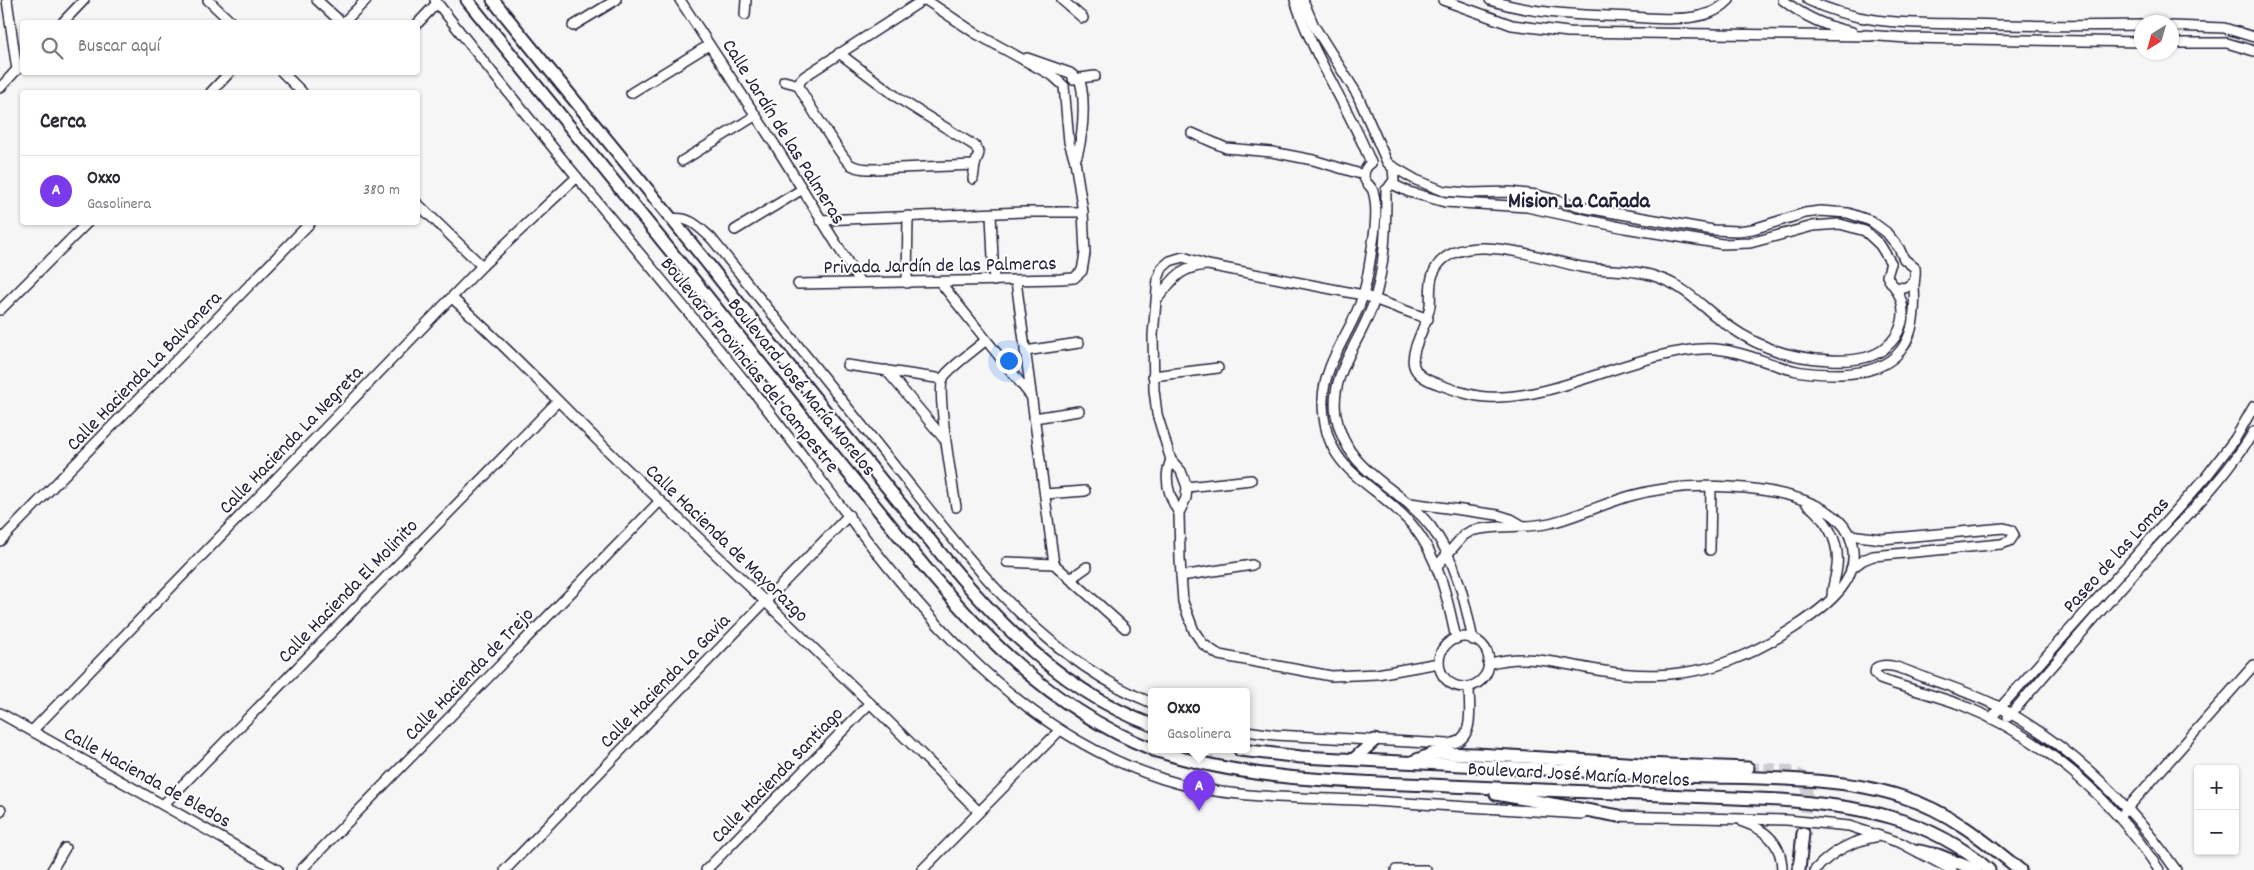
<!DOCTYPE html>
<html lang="es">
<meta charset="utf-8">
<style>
:root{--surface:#fff;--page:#f7f7f7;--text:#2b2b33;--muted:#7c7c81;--line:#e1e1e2;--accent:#7c3aed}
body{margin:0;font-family:Dekko,sans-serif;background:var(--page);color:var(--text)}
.controls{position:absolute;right:15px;bottom:15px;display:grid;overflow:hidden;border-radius:5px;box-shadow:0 1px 4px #0004}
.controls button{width:45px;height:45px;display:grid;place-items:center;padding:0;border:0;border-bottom:1px solid var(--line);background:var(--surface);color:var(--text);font:25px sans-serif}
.compass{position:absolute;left:2134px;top:15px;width:45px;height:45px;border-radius:50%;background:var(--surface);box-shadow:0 1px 4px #0004;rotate:217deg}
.you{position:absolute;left:1008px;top:360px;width:18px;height:18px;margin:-12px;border:4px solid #fff;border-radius:50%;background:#1a73e8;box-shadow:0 0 0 8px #1a73e833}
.badge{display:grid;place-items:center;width:32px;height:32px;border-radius:50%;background:var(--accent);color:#fff;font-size:16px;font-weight:700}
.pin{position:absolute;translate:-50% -41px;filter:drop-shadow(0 1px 2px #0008)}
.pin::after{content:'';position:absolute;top:26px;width:18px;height:15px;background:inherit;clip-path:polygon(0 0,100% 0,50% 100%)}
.popup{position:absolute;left:1148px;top:688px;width:102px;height:65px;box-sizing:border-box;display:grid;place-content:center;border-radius:5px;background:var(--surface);filter:drop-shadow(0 1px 4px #0005);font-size:16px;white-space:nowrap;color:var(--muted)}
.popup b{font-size:19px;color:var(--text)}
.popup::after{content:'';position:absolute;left:50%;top:100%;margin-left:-10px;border:10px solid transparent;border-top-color:var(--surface)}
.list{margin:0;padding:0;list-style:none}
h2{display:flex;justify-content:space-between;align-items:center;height:65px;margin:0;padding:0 20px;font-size:21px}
h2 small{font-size:16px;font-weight:400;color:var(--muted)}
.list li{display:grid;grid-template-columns:32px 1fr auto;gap:15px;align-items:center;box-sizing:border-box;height:70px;padding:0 20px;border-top:1px solid var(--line)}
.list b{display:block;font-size:19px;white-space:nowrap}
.list p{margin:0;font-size:16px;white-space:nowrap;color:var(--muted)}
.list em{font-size:16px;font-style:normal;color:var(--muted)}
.icon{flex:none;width:28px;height:28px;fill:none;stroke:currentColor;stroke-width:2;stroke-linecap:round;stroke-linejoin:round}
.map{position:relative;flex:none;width:2254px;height:870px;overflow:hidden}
.search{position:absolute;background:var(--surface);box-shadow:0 1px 4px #0004;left:20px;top:20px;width:400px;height:55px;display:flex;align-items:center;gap:12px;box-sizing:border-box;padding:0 18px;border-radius:5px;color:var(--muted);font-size:19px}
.panel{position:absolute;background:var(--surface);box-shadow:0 1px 4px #0004;left:20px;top:90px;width:400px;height:135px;border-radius:5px}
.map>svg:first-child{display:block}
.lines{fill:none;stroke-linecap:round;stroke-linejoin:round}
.major-tunnel{stroke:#ccccd1;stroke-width:11;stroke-dasharray:11 5.5;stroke-linecap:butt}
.minor-casing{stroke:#22223b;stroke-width:12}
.major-casing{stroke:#22223b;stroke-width:15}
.minor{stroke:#fff;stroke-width:9}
.major{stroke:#fff;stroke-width:11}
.labels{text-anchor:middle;stroke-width:4;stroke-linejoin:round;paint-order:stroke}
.street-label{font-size:20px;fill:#22223b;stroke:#fff}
.quarter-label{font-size:22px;font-weight:bold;fill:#22223b;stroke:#fff}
</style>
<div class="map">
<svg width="2254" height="870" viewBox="0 0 2254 870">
<rect width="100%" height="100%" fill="#f6f6f7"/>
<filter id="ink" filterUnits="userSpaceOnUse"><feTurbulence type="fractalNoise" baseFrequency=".02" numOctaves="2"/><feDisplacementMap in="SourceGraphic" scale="10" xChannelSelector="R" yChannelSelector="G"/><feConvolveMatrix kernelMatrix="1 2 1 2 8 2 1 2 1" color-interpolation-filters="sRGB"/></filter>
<g filter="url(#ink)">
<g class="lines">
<path class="major-tunnel" d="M1748,768C1765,769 1793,767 1806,779L1807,791L1803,832"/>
<defs>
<g id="minor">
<polyline points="7,0 17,70"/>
<polyline points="208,0 231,22"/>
<polyline points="317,0 341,22"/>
<path d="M435,0C535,129 641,254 744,380C865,529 969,716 1163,779C1225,799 1292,797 1357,800C1432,804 1507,809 1582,814"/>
<polyline points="680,0 775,145 860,282"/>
<path d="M923,0L805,76L800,81L799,87C805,98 843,160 851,165C858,169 866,169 874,169L975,165"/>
<polyline points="1062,0 1083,18"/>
<path d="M1295,0C1313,57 1349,107 1371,163"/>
<polyline points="1303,0 1314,26 1357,94 1387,162 1393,168 1394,180 1389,187"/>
<polyline points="1443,0 1512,25 1568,32 1870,36"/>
<path d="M1490,0C1536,15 1583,15 1630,17C1654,18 1680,21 1703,15C1713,13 1721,8 1729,0"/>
<path d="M1783,0C1803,16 1827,27 1852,32"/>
<path d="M1808,0C1858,25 1911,23 1966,24C2024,26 2083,26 2142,25"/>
<polyline points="745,15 746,0"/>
<polyline points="63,22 84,0"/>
<polyline points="344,22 366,0"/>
<polyline points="418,23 437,3"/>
<polyline points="573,26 616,0"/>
<polyline points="2172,26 2224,28 2254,37"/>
<polyline points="1865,35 1907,38 2142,42"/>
<polyline points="2172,43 2227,43 2254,51"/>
<polyline points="839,53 901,100 975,146 979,153 975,165 973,179"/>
<path d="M1027,58L1070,73L1080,81C1086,102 1083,141 1075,161"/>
<polyline points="282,72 302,92"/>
<polyline points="1073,79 1095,76"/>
<polyline points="784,81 799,85"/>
<polyline points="0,88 22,64"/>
<polyline points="211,92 230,72"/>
<polyline points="631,93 709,45"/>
<polyline points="1192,133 1226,148 1272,152 1313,160 1364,175"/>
<polyline points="682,161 755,116"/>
<path d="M1371,163C1367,166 1364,170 1364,176C1364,183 1371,185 1373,191C1378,207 1375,232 1372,248C1369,268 1366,292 1357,311C1345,339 1324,367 1323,399C1322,474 1374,479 1413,526C1439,558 1448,600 1456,639"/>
<path d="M1390,165L1416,180L1444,191L1469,193L1510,192L1537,195L1586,208L1713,230L1738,231L1753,229L1805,213L1820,211L1848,213L1871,221L1886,232L1899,248L1904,259L1915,268C1916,275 1914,280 1914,287C1918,342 1899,372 1841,374C1826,374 1811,374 1797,371C1772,366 1748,353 1723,350C1706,347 1689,350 1673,353C1612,364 1549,400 1487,397C1470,396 1454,390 1438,384C1429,381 1417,376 1414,366C1409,350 1428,325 1430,305C1431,295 1429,284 1433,274C1452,224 1545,260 1581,267C1607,272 1637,268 1662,279C1682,286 1698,302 1714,315C1750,344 1783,358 1830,360C1848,361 1871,360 1885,348C1902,334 1909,312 1897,291C1894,285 1890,283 1887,276L1891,263"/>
<polyline points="1392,184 1409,192 1445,202 1527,207 1625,228 1722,244 1750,243 1813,226 1840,224 1865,231 1880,245 1891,263"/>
<path d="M1386,190C1386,227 1385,263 1375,298C1364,338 1329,372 1336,415C1346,474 1398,484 1431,527C1456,559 1465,601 1473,640"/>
<polyline points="418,204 482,266"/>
<polyline points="991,214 994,281"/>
<path d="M671,219C690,216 699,227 712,239C770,310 827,382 885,454C962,549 1034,655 1152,703"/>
<polyline points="820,220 1024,212 1083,212"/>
<polyline points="735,230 801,190"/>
<polyline points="1016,281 1054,564"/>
<polyline points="940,282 1030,395"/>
<polyline points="907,283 908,216"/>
<polyline points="798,284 1060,279 1074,278 1082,271 1085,253 1083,212 1075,161 1069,142 1064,86 1053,76 975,33 926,0"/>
<polyline points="1895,287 1905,288 1914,282"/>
<path d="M452,298C515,354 572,417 633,475C749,586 866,697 979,812"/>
<path d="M1158,298C1174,278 1179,268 1206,265"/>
<polyline points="0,310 88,222"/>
<polyline points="1428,319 1363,295 1208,265 1183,257 1170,261 1162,268 1158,279 1153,335 1154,390 1157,414 1171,460 1181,471 1187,487 1186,498 1179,513 1180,560 1183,602 1194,631 1203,644 1219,655 1331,676 1377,674 1439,663"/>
<polyline points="1025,351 1079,343"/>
<polyline points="847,365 943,379"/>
<polyline points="886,370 945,440"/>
<polyline points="1153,376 1218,368"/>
<polyline points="1034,418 1079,411"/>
<path d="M1171,460C1163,478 1169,497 1179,513"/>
<polyline points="1187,487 1251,480"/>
<polyline points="1045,494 1085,491"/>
<polyline points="1410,503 1498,515 1511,519 1523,526"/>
<path d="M1807,504C1826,519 1840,541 1837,566C1836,577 1832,586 1832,597"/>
<path d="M956,507C953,487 936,392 943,378C949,368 976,349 986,340"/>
<polyline points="1850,535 1882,539 2004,528 2011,530 2014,535 2010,541 2001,544 1873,556 1863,560 1851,569"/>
<polyline points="0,541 311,222"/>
<polyline points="1710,550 1711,487"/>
<polyline points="1007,562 1054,564 1125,628"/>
<path d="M1436,567L1464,535L1471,531C1497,524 1525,529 1550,523C1578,516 1603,504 1630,496C1661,487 1698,485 1730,487C1769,489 1850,500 1853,551C1854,562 1851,574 1845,583C1827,612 1764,648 1732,660C1694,676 1644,678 1604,671C1564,665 1529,652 1488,664"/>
<polyline points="1181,576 1252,565"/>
<polyline points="1070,579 1087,567"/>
<circle cx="1464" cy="662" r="25"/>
<polyline points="0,713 278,870"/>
<path d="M2008,717C2054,665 2099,612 2146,560C2184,518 2225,479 2254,431"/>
<polyline points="1991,718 2206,477 2235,439 2254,406"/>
<polyline points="32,731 482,266 577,177"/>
<path d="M1246,731L1275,735L1448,744C1476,742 1469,708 1469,687"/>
<polyline points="163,805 558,401"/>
<polyline points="0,812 1,810"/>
<polyline points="2124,812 2254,665"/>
<polyline points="1613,816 1787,820 1849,826 1901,843 1952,870"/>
<path d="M1743,822C1767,830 1782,844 1782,870"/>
<polyline points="52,870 65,848"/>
<polyline points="301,870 660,501"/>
<polyline points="505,870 849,515"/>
<polyline points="706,870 870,703"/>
<polyline points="922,870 1060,730"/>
<polyline points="1396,870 1426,870"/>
<path d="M1815,870C1833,850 1853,841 1879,836"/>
<path d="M2159,870C2112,798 2044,738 1964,706C1936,695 1907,689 1880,679L1875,673L1876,668C1888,660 1911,673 1923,677C1949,686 1977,695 2001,708C2072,747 2130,804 2176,870"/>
</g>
<g id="major">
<path d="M467,0C559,114 653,228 745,344C789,400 834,456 880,512C957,608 1034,702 1152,749"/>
<path d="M493,0C565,90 640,179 712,269C769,342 828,414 886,486C962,579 1035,681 1152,725"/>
<path d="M1154,750C1253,782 1346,781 1449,786C1560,790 1670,796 1781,800C1859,807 1928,816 1989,870"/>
<path d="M1240,750L1301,757C1428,764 1555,770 1682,776C1751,779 1837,775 1903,797C1948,811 1984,840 2020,870"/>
<polyline points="1354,759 1375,740"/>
<polyline points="1414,761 1435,753 1476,754 1642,764 1748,768"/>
<polyline points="1496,794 1619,816"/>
<polyline points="1919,851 1938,855 1976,870"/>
<polyline points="1799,870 1803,833"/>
</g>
</defs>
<use href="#minor" class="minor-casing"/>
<use href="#major" class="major-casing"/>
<use href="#minor" class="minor"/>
<use href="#major" class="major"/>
</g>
</g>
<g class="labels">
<g class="street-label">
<text transform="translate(785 131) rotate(58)" y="7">Calle Jardín de las Palmeras</text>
<text transform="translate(940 264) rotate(-1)" y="7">Privada Jardín de las Palmeras</text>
<text transform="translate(751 364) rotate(51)" y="7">Boulevard Provincias del Campestre</text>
<text transform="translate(143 370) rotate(-46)" y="7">Calle Hacienda La Balvanera</text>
<text transform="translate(803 386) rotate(51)" y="7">Boulevard José María Morelos</text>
<text transform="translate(290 439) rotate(-46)" y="7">Calle Hacienda La Negreta</text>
<text transform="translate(728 542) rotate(44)" y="7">Calle Hacienda de Mayorazgo</text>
<text transform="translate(2115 554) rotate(-48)" y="7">Paseo de las Lomas</text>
<text transform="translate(347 590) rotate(-46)" y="7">Calle Hacienda El Molinito</text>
<text transform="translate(468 673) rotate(-46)" y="7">Calle Hacienda de Trejo</text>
<text transform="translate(664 680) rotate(-46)" y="7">Calle Hacienda La Gavia</text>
<text transform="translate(1579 773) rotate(3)" y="7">Boulevard José María Morelos</text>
<text transform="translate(776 774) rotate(-46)" y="7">Calle Hacienda Santiago</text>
<text transform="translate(148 776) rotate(29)" y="7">Calle Hacienda de Bledos</text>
</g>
<g class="quarter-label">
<text x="1579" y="207">Mision La Cañada</text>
</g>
</g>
</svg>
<div class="controls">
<button>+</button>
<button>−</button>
</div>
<svg class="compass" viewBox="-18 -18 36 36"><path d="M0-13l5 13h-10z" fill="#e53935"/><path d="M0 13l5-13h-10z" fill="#7c7c81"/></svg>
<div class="you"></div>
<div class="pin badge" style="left:1199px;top:811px">A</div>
<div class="popup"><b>Oxxo</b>Gasolinera</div>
<div class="search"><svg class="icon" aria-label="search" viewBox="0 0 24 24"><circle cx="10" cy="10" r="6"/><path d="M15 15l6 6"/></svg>Buscar aquí</div>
<section class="panel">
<h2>Cerca<small></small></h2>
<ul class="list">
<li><span class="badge">A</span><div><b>Oxxo</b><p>Gasolinera</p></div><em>380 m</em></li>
</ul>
</section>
</div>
